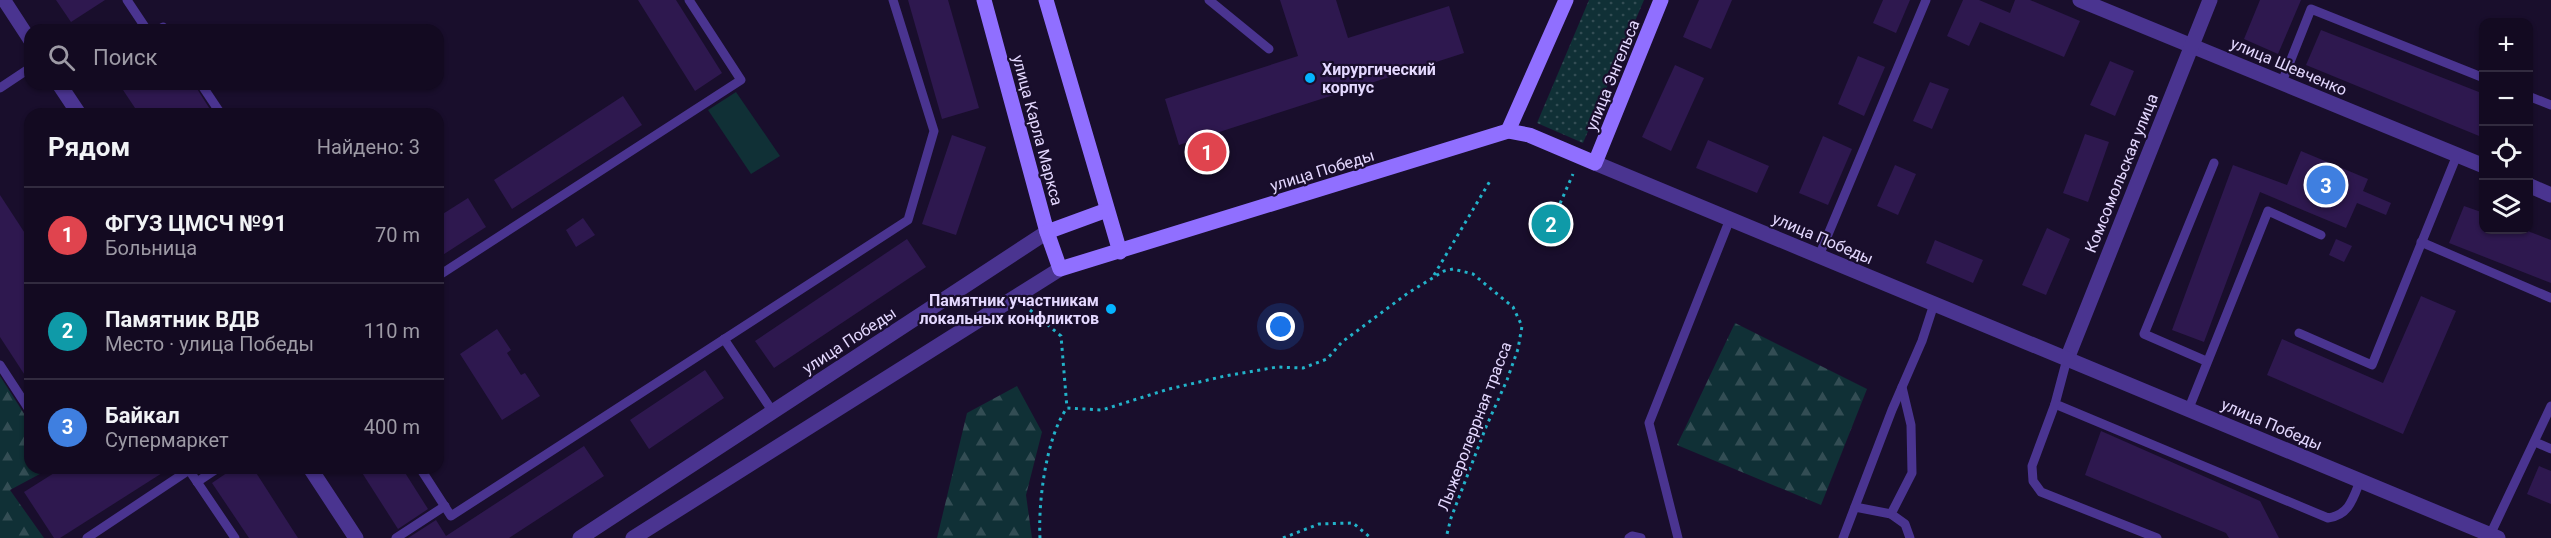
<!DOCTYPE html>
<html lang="ru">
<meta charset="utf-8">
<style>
:root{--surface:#130a21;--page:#1c132a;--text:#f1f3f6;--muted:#9d9aa5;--line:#322b3f;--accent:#04b4ff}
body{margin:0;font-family:Roboto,sans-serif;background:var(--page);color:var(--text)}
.controls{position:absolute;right:18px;top:18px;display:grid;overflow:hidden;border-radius:12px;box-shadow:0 2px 4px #0004}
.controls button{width:54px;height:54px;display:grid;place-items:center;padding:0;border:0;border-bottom:2px solid var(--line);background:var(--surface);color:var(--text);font:30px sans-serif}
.you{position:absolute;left:1281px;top:327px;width:21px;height:21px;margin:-15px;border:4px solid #fff;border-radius:50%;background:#1a73e8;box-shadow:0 0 0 9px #1a73e833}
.badge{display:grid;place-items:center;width:39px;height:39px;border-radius:50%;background:var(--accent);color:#fff;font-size:20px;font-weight:700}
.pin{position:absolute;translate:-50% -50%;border:3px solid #fff;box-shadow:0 2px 6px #0006}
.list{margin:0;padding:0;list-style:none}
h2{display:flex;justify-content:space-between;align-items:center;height:78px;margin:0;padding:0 24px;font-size:26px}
h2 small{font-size:20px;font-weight:400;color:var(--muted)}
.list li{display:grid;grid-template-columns:39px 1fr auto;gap:18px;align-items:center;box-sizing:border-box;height:96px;padding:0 24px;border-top:2px solid var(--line)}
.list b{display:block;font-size:22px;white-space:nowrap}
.list p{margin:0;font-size:20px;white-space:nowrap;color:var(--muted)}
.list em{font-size:20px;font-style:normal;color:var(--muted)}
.icon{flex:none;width:33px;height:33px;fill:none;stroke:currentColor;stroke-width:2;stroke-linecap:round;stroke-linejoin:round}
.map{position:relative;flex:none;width:2551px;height:538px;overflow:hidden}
.search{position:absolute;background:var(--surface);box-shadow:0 2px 4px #0004;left:24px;top:24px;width:420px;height:66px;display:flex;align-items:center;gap:15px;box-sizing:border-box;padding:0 21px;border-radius:18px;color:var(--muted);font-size:22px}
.panel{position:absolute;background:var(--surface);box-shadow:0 2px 4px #0004;left:24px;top:108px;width:420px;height:366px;border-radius:18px}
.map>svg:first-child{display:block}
.green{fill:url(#green-dots)}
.forest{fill:url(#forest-firs)}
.pitch{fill:#103036}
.building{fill:#2e184f}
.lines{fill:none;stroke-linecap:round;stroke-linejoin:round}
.path{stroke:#22b2c9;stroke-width:3;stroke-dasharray:3 4.5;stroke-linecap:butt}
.service{stroke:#4a3490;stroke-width:9}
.pedestrian{stroke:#4a3490;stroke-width:14}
.minor{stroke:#4a3490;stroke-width:15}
.tertiary{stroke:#4a3490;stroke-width:15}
.secondary{stroke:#906fff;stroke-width:15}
.poi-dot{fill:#04b4ff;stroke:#190e2c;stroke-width:2}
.labels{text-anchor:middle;stroke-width:4.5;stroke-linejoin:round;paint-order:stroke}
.street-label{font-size:16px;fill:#e4d8ff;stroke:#190e2c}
.poi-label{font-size:16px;font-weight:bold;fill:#e4d8ff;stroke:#190e2c;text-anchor:start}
</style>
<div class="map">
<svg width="2551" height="538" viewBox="0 0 2551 538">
<defs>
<pattern id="green-dots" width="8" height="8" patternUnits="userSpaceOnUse" patternTransform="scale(1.5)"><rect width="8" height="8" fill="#103036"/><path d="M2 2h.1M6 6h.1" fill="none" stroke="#334d54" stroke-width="1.8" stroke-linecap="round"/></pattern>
<pattern id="forest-firs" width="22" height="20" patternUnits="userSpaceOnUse" patternTransform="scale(1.5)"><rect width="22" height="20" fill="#103036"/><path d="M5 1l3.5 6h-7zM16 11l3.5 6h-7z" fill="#334d54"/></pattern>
</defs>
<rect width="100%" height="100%" fill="#190e2c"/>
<polygon class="green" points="1589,0 1644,0 1583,143 1537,123"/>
<g class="forest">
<polygon points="1735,323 1867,389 1821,505 1677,445"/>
<polygon points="0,376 30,423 30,468 51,468 10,490 44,538 0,538"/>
<polygon points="1017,386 1042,432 1026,495 1032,538 937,538 967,413"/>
</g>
<polygon class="pitch" points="736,92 780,156 751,174 708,110"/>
<g class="building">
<polygon points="56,0 105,0 71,22"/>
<polygon points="638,0 676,0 722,73 695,91"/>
<polygon points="908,0 948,0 979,108 942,119"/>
<polygon points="1280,0 1336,0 1348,38 1449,6 1464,53 1179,145 1165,99 1298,56"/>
<polygon points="1699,0 1732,0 1711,49 1683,37"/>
<polygon points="1883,0 1910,0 1896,33 1873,23"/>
<polygon points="1963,0 1979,0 2010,13 2015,0 2030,0 2080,21 2064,57 1980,22 1969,46 1947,36"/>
<polygon points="2260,0 2301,0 2278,54 2244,39"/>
<polygon points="2321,30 2484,94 2484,138 2306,65"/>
<polygon points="1858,56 1885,67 1864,116 1838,104"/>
<polygon points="2110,61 2134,71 2115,116 2090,105"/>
<polygon points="1675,65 1704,78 1671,151 1642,137"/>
<polygon points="1930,82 1949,89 1932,129 1913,121"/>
<polygon points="119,84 194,84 213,114 139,114"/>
<polygon points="623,96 642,125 512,209 494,180"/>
<polygon points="2085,134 2109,142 2088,202 2063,193"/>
<polygon points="952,135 986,147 956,235 922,224"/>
<polygon points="1823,136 1852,149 1828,205 1799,193"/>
<polygon points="1708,140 1769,166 1757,193 1696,168"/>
<polygon points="2301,151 2368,179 2363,191 2391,203 2386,215 2357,203 2346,228 2260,192 2204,342 2172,330 2233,165 2287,185"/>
<polygon points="1895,165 1916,174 1898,215 1877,206"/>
<polygon points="0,195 30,241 30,383 0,337"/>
<polygon points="468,198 486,227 438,258 438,217"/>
<polygon points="2464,206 2484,213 2484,230 2525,230 2551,240 2551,283 2449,243"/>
<polygon points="583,218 595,235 576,247 566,230"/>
<polygon points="2047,228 2070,239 2046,295 2022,285"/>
<polygon points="907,239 926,267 774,368 755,341"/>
<polygon points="2336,239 2352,246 2344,262 2329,255"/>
<polygon points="1935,240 1983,260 1973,283 1926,263"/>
<polygon points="2421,296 2456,311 2403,434 2267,375 2282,339 2383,383"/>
<polygon points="497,329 511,350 507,353 521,375 525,373 540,396 502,420 460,354"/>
<polygon points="705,370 724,398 649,449 630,420"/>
<polygon points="2101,431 2260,501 2279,538 2229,538 2226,533 2085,475"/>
<polygon points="584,446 604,476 509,538 408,538 436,520 446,536"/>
<polygon points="2539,466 2551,471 2551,504 2527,494"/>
<polygon points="62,468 170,468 60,538 54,538 24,492"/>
<polygon points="234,468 253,468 298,538 249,538 212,483"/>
<polygon points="359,468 402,468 428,509 398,529"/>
</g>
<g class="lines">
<g class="path">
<polyline points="1551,224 1573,174"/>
<polyline points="1434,275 1490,181"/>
<polyline points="1030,310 1061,336 1067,408"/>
<path d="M1040,538C1038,503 1046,437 1067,408L1102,410L1169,389L1225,376L1277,367L1303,368L1327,359L1342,342L1408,293L1444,271L1453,269L1473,274L1513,307L1522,326L1518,349L1507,380L1486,427L1451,518L1446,538"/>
<polyline points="1283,538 1319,524 1353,523 1371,538"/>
</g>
<g class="service">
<polyline points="127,0 147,30"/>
<polyline points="1209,0 1269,49"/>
<polyline points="158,30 163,27 166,30"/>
<polyline points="2282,82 2311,9 2484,78"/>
<polyline points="201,84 221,114"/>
<polyline points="0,88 30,68"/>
<polyline points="2528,96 2551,105"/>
<polyline points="2421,242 2551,298"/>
<polyline points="1819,256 1926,0"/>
<polyline points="438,276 741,80 689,0"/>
<polyline points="2299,333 2372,365 2457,155"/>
<polyline points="724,339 773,412"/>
<path d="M2067,359L2055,404L2328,518C2349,515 2353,499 2360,481"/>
<polyline points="2206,361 2144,334 2214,163"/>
<polyline points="0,365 30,411"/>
<polyline points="1902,387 1911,425 1912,473 1891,514 1905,524 1910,538"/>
<polyline points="2055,404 2032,466 2033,481 2041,492 2157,538"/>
<polyline points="2189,408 2268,211 2321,235"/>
<polyline points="2535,442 2551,449"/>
<polyline points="420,468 451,516 908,220 934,131 893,0"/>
<polyline points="197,482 218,468"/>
<polyline points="1855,507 1891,514"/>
<polyline points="2490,535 2551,406"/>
<polyline points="87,538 189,470 235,538"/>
<polyline points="396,538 445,506"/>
<polyline points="1629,538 1632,536 1641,538"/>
<polyline points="1678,538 1649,423 1730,219"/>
<polyline points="1843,538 1892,410 1922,341 1934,304"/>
</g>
<polyline class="pedestrian" points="4,0 30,40"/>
<g class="minor">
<polyline points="2080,0 2484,166"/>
<polyline points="2528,185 2551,195"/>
<polyline points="2067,359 2210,0"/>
</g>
<g class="tertiary">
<polyline points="59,84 79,114"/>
<polyline points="1595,163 2498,538"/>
<polyline points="310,468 356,538"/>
<polyline points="580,538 1047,232"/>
<polyline points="633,538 1060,269"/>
</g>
<g class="secondary">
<polyline points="984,0 1047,232 1060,269 1508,131 1529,135 1595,163 1661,0"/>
<polyline points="1046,0 1120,252"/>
<polyline points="1508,131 1566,0"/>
<polyline points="1047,232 1107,210"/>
</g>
</g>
<g class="poi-dot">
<circle cx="1310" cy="78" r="6"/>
<circle cx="1111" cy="309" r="6"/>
</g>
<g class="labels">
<g class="street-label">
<text transform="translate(2289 66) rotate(23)" y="6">улица Шевченко</text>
<text transform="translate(1612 75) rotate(-68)" y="6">улица Энгельса</text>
<text transform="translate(1038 130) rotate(75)" y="6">улица Карла Маркса</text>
<text transform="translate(1322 170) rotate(-17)" y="6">улица Победы</text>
<text transform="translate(2121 173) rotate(-68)" y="6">Комсомольская улица</text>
<text transform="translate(1823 238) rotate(23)" y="6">улица Победы</text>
<text transform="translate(849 340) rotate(-33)" y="6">улица Победы</text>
<text transform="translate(2272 424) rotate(23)" y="6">улица Победы</text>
<text transform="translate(1474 426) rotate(-69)" y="6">Лыжеролеррная трасса</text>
</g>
<g class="poi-label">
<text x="1322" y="75">Хирургический<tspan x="1322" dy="18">корпус</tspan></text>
<text x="1099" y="306" text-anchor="end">Памятник участникам<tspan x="1099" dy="18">локальных конфликтов</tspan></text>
</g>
</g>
</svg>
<div class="controls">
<button>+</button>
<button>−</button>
<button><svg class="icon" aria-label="locate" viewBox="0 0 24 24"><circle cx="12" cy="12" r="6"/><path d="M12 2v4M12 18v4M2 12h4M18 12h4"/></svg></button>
<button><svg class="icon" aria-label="layers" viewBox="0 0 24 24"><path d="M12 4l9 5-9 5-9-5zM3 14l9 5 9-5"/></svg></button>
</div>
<div class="you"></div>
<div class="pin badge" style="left:1207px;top:152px;background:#e0444e">1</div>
<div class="pin badge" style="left:1551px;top:224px;background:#0f9aa8">2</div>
<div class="pin badge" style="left:2326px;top:185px;background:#3f7fe0">3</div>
<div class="search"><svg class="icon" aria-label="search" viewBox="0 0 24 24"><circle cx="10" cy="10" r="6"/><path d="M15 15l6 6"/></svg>Поиск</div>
<section class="panel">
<h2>Рядом<small>Найдено: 3</small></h2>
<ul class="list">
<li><span class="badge" style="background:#e0444e">1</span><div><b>ФГУЗ ЦМСЧ №91</b><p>Больница</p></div><em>70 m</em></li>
<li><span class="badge" style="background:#0f9aa8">2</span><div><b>Памятник ВДВ</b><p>Место · улица Победы</p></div><em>110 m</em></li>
<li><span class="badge" style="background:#3f7fe0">3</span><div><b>Байкал</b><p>Супермаркет</p></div><em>400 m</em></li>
</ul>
</section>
</div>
